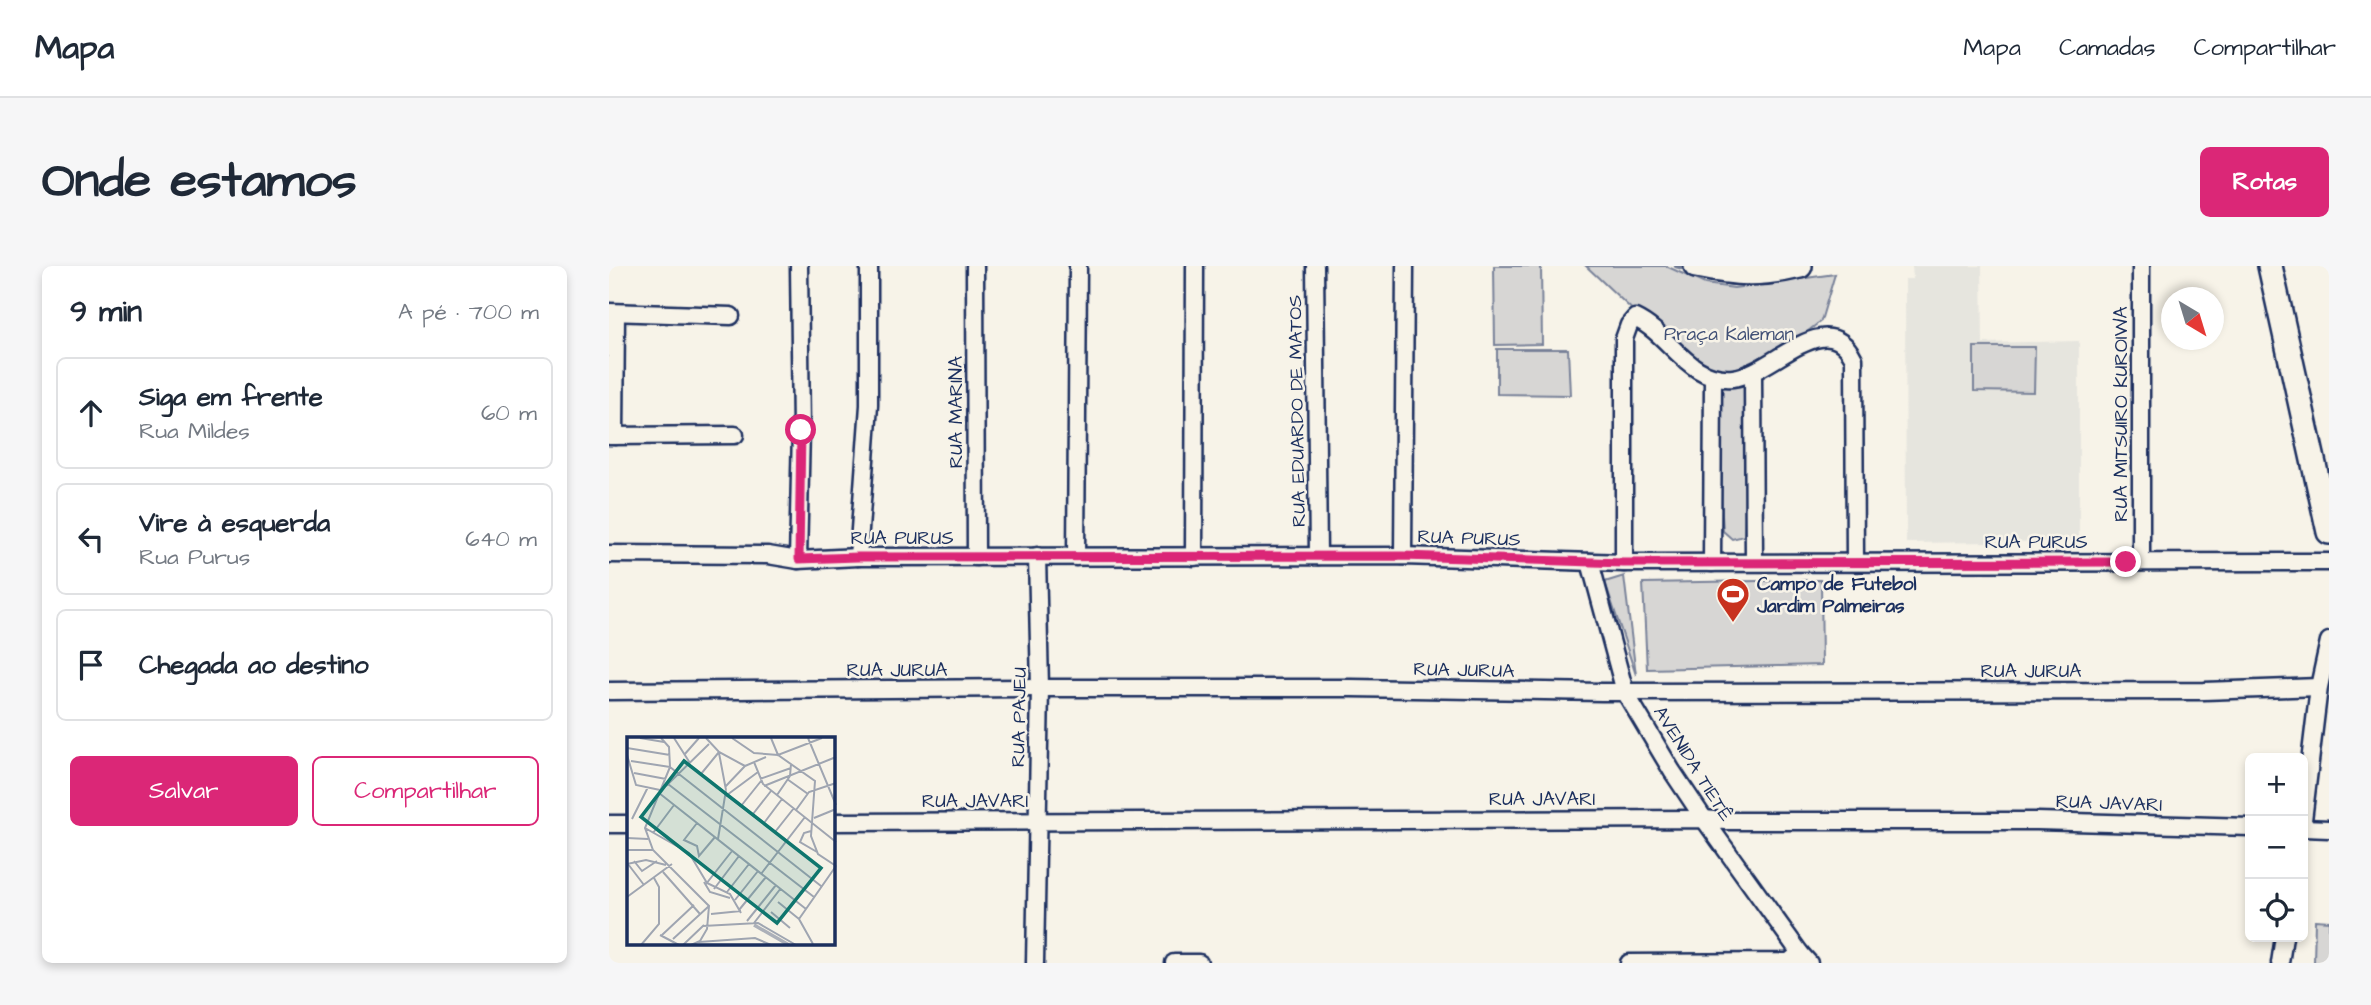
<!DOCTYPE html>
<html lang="pt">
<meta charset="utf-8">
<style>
:root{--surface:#fff;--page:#f6f6f7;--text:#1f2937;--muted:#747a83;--line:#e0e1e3;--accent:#db2777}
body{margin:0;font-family:"Architects Daughter",sans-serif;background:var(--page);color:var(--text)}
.controls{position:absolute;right:21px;bottom:21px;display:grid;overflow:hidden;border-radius:10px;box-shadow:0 4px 10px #0003}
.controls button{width:63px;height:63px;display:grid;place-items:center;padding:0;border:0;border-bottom:2px solid var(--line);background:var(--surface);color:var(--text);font:35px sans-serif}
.compass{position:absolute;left:1552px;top:21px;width:63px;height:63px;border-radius:50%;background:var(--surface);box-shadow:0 4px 10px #0003;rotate:142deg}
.stop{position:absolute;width:21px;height:21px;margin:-16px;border:5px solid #db2777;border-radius:50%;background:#fff}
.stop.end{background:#db2777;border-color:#fff;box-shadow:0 2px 7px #0008}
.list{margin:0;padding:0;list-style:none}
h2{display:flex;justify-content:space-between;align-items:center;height:91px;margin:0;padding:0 28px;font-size:30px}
h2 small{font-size:23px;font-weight:400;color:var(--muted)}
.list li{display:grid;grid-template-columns:46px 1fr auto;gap:21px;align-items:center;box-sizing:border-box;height:112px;margin:0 14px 14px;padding:0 14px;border:2px solid var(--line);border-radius:10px}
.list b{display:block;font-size:26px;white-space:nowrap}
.list p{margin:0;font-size:23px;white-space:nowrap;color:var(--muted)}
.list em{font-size:23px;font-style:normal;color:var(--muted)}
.actions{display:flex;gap:14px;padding:21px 28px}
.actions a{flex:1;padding:16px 0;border:2px solid var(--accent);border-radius:10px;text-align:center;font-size:24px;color:var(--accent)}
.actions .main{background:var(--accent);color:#fff}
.icon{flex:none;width:38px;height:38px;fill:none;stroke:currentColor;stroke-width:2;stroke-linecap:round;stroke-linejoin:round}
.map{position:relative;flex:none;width:1720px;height:697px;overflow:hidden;border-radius:10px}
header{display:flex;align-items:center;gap:42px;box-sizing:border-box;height:98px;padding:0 35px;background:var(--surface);border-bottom:2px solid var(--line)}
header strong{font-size:33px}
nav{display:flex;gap:38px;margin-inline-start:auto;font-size:24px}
.intro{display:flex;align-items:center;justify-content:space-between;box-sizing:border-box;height:168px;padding:0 42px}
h1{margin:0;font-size:49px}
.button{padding:18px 32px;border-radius:10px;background:var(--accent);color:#fff;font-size:24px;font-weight:700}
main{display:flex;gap:42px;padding:0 42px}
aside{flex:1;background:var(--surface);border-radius:10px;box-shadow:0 4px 10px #0003}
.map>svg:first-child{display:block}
.built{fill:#e6e5de}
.green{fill:#d7d6d4;stroke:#798299;stroke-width:2}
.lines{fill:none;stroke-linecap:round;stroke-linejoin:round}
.stream{stroke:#727c95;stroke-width:4.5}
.street-casing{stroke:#1b2f5e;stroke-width:21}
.secondary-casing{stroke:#1b2f5e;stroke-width:28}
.street{stroke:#f7f3e8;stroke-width:16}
.secondary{stroke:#f7f3e8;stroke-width:23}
.route{stroke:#db2777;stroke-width:9}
.labels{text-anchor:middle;stroke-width:5;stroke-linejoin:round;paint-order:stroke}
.park-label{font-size:19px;fill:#415076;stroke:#f7f3e8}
.street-label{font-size:19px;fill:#1b2f5e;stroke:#f7f3e8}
.poi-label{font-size:19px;font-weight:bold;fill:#1b2f5e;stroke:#f7f3e8;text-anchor:start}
.inset-river{fill:none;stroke:#acb0b9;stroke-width:3.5}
.inset-road{fill:none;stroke:#9fa5b1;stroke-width:2}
.view{fill:#0f766e;fill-opacity:0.15;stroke:#0f766e;stroke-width:3.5}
.inset-edge{fill:none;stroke:#1b2f5e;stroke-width:3.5}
</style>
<header>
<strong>Mapa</strong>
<nav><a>Mapa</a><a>Camadas</a><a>Compartilhar</a></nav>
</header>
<div class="intro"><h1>Onde estamos</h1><a class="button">Rotas</a></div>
<main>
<aside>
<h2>9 min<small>A pé · 700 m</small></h2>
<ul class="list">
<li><svg class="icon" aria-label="ahead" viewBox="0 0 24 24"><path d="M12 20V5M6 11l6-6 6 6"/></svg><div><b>Siga em frente</b><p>Rua Mildes</p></div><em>60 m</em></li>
<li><svg class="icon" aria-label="left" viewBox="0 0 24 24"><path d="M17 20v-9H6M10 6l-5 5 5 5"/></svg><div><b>Vire à esquerda</b><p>Rua Purus</p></div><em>640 m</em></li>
<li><svg class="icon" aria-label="arrive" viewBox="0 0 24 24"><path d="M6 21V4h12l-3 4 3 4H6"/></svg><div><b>Chegada ao destino</b></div></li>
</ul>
<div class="actions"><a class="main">Salvar</a><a>Compartilhar</a></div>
</aside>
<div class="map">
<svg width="1720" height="697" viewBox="0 0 1720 697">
<rect width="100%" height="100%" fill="#f7f3e8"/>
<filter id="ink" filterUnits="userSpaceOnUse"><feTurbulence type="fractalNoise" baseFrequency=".0143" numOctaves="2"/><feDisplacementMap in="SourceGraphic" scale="14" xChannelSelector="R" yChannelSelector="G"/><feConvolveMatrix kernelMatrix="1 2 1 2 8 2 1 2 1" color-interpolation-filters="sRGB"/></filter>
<g filter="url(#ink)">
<polygon class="built" points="1303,0 1373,0 1374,77 1470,75 1470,275 1297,277 1296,13 1304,13"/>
<g class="green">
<polygon points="885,0 932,0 933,78 886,79"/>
<polygon points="977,0 1057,0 1096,18 1125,22 1226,8 1212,55 1144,108 1135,270 1123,273 1114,265 1104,112 1071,89"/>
<polygon points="1365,81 1426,81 1425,126 1365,125"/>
<polygon points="888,83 959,83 961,129 888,128"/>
<polygon points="1015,310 1027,409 996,316"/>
<polygon points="1212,314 1213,399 1038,403 1034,317"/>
<polygon points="1706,654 1720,655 1720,697 1705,697"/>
</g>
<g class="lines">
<polyline class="stream" points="1067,0 1079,3"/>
<defs>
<g id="street">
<polyline points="366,0 367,291"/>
<polyline points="706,0 709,290"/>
<polyline points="0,46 122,50"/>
<polyline points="1144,108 1145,296"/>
<polyline points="0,170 126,169"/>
<polyline points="6,170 7,47"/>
<polyline points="0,288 159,289 189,294 249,291 794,290 1015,297 1720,296"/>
<polyline points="794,290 796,0"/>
<polyline points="249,291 260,139 260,0"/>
<polyline points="467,291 469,0"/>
<polyline points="585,291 586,0"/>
<polyline points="189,294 192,164 190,0"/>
<polyline points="981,296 1016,426 1063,505 1095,553 1191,687 1200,697"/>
<polyline points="1532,296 1532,0"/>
<path d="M1015,297V73L1020,59L1026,52C1062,69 1079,116 1124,112C1164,108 1217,37 1245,93L1246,296"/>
<polyline points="1103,297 1104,112"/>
<polyline points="0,425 431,422 743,422 993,426 1595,425 1710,421"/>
<polyline points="1694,554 1710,421 1720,375"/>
<polyline points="224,556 1095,553 1116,555 1428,555 1641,561"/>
<polyline points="0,558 19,558"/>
<polyline points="1694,562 1720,563"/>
<polyline points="426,697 431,422 428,290"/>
<polyline points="565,697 590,697"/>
<polyline points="1020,697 1180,696 1191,687"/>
<polyline points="1671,697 1675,671"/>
</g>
<g id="secondary">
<path d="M1087,0C1127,8 1150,10 1191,0"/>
<polyline points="1661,0 1720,266"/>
</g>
</defs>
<use href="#street" class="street-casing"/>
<use href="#secondary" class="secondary-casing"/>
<use href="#street" class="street"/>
<use href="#secondary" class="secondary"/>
</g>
</g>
<g class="lines" filter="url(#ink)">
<polyline class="route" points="192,164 190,293 249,291 794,290 1014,297 1517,296"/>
</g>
<defs>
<symbol id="stadium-pin" viewBox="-11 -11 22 30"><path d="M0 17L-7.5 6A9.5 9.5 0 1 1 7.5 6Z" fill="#c8321e" stroke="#f7f3e8"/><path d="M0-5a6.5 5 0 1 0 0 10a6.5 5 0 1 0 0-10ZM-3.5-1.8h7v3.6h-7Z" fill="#fff"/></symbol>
</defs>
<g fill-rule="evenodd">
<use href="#stadium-pin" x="1105" y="309" width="38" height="52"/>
</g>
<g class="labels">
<g class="park-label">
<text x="1120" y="74">Praça Kaleman</text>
</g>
<g class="street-label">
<text transform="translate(687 145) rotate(-91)" y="7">RUA EDUARDO DE MATOS</text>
<text transform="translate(346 146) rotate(-90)" y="7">RUA MARINA</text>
<text transform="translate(1511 148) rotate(-90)" y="7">RUA MITSUIRO KUROIWA</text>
<text x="293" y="278">RUA PURUS</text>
<text transform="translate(860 271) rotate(2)" y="7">RUA PURUS</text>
<text x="1427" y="282">RUA PURUS</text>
<text x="288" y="410">RUA JURUA</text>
<text transform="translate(855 403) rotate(1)" y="7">RUA JURUA</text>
<text x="1422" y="411">RUA JURUA</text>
<text transform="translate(409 451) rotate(-89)" y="7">RUA PAJEU</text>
<text transform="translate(1085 497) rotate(58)" y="7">AVENIDA TIETÊ</text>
<text x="933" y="539">RUA JAVARI</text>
<text x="366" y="541">RUA JAVARI</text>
<text transform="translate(1500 536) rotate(2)" y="7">RUA JAVARI</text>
</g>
<g class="poi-label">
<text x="1148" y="324">Campo de Futebol<tspan x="1148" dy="22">Jardim Palmeiras</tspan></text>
</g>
</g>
<g transform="translate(18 471)">
<rect width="208" height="208" fill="#f7f3e8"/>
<path class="inset-river" d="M127,188L162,208"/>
<path class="inset-road" d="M13,1L37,5M34,1L42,10L43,30L18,91L26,113L82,169L80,192L73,204L64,208M47,1L63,26M79,1L92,15L118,29M105,1L127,16L151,18L188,44L184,99L191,117L209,129M144,1L151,18L195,1M181,1L209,68M0,11L43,18M92,16L99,53M0,18L9,48L33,53M57,18L72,1M4,24L43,30M127,25L136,47L209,105M61,27L97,55M118,29L139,20M43,30L194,149M7,36L39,42M74,37L92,15M133,42L164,31M160,42L181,57M41,47L187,160M39,49L82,7M137,49L209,20M98,50L118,29M32,56L179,172M99,58L160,104M100,58L131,35M150,58L163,39L164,27M114,69L134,44M169,73L182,55L209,46M126,77L144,54M187,81L209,72M5,82L21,50M70,86L57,103L70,109L72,119L88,100M137,86L155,62M18,91L62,116L80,146L103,157L114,176M184,94L177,96L173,105L190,115M148,95L167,71M26,96L47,68M0,101L21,102M91,102L99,53M0,113H26M7,124L15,134L30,124M0,127L19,123L39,128M1,127L17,148M36,135L73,177M134,137L178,80M77,145L83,155L103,161M79,147L105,114M87,152L112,119M100,155L122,127M0,160L45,127M108,163L131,134M151,165L172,182M112,173L139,140M144,175L163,191M84,177L114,174M120,184L149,148M127,186L154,151M76,189L131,186L169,208M33,198L52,208M35,198L67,168M46,202L82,169M72,205L128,201L144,208M186,207L172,182L209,129M14,208L32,187V150L27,141M56,208L77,188"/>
<path class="view" d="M57,24L194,131L150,186L14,80Z"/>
<rect width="208" height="208" class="inset-edge"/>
</g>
</svg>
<div class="controls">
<button>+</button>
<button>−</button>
<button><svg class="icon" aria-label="locate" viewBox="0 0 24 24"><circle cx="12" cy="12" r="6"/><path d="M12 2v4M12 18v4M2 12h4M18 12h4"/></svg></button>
</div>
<svg class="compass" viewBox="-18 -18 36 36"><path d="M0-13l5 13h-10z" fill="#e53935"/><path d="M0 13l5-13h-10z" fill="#747a83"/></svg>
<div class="stop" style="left:192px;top:164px"></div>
<div class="stop end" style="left:1517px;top:296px"></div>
</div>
</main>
